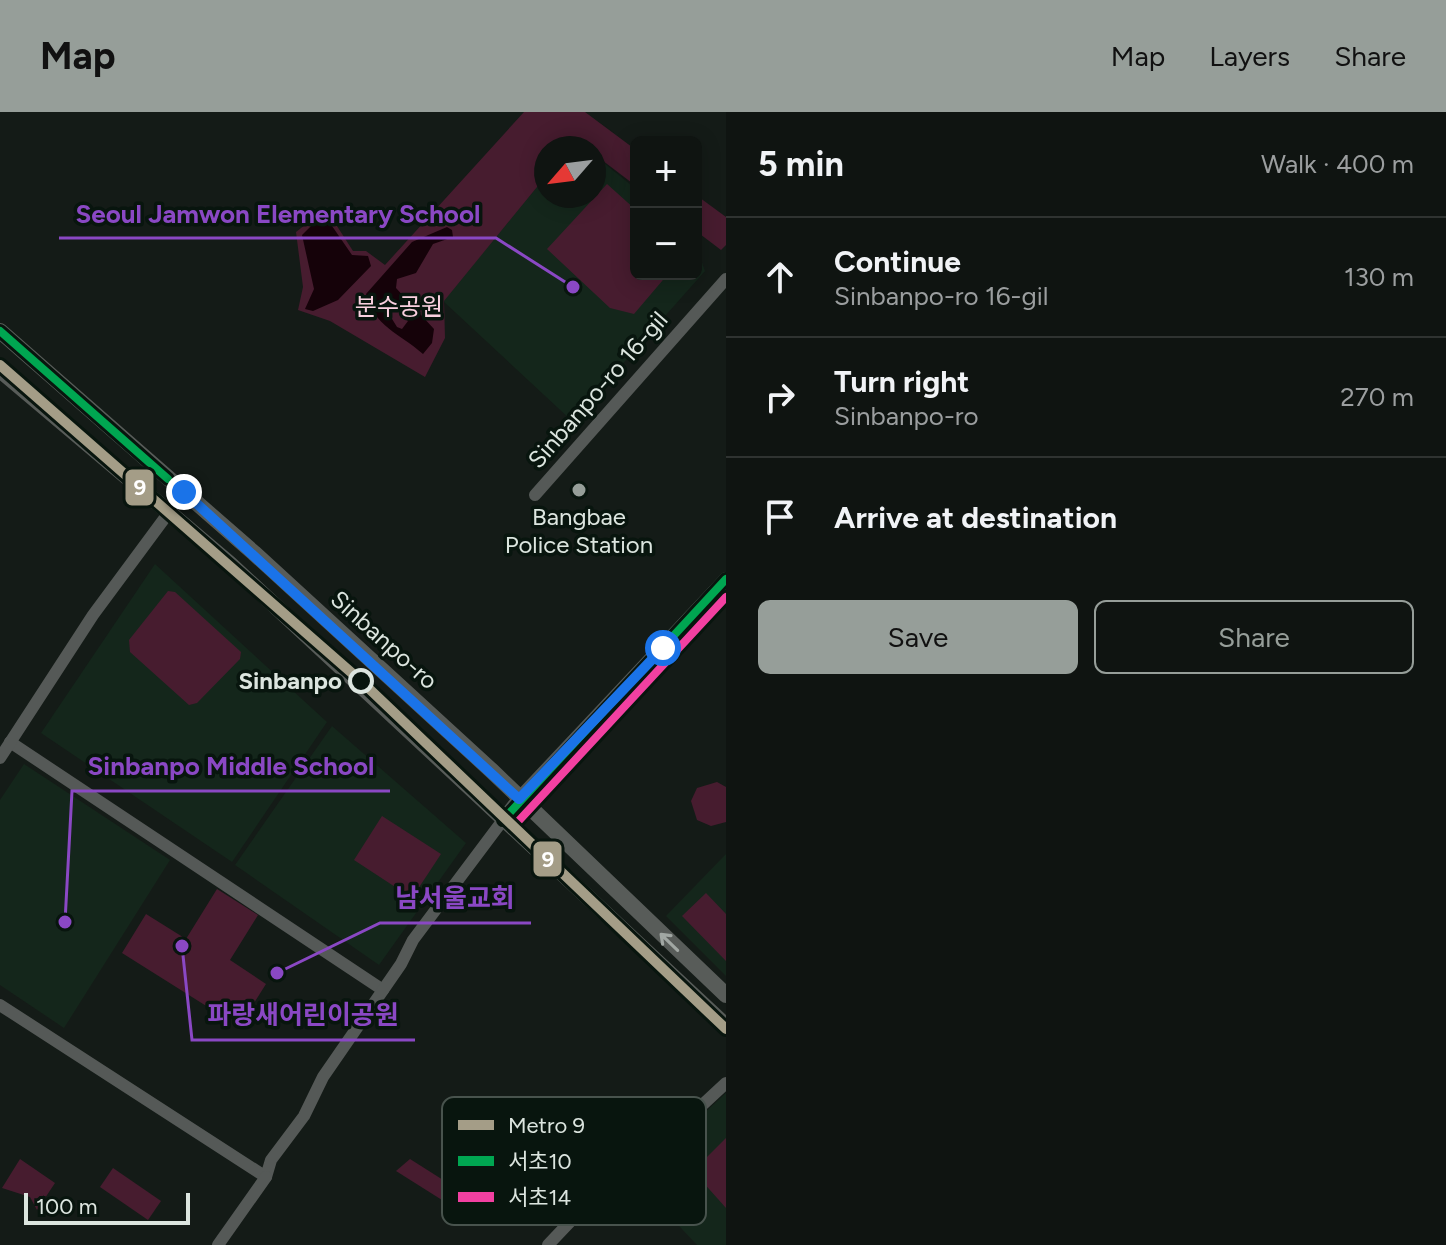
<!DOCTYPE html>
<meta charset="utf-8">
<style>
:root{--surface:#0f1411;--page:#181d1a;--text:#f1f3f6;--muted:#9b9e9f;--line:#2f3331;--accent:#969e99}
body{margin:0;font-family:Figtree,"Noto Sans KR",sans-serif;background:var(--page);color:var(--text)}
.controls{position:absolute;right:24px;top:24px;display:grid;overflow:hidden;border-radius:12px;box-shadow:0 4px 20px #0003}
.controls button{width:72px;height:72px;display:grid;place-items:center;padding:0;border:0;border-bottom:2px solid var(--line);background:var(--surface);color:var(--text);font:40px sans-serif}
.compass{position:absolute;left:534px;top:24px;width:72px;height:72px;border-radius:50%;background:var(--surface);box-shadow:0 4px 20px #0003;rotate:242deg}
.scale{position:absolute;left:24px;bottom:20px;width:166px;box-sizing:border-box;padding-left:8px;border:4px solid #dce5df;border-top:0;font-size:22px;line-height:28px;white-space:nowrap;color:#dce5df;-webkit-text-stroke:6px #08150e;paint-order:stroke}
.stop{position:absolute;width:24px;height:24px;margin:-18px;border:6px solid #1a73e8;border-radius:50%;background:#fff}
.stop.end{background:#1a73e8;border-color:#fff;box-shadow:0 2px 8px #0008}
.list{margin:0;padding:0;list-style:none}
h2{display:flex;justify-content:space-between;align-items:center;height:104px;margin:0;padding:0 32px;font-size:34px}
h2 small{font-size:26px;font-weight:400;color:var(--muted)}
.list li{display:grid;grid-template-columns:52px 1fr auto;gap:24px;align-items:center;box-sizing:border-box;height:120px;padding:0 32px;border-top:2px solid var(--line)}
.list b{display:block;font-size:30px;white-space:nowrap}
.list p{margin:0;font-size:26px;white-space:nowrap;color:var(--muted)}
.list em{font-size:26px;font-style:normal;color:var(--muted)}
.actions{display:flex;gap:16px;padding:24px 32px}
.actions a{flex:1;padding:18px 0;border:2px solid var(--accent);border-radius:12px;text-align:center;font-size:28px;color:var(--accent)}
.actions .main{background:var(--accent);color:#111}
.icon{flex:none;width:44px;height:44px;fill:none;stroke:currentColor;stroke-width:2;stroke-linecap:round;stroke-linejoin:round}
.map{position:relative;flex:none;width:726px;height:1133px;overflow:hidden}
header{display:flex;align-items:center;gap:48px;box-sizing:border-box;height:112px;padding:0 40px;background:var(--accent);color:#111}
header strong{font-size:38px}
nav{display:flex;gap:44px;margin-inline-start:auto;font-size:28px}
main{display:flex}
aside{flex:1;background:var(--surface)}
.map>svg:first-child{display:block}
.built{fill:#14261b}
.green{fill:#471c2f}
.water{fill:#150209;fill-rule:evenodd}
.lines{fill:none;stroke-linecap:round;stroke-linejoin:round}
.minor{stroke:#555957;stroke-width:12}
.tertiary{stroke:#555957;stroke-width:14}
.secondary{stroke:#585c59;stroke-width:16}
.bus-1-casing{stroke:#08150e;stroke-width:14}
.bus-2-casing{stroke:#08150e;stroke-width:14}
.bus-1{stroke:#00a651;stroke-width:8}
.bus-2{stroke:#f240a1;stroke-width:8}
.metro-1-casing{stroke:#08150e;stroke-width:16}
.metro-1{stroke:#a49d87;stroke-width:10}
.oneway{stroke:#a1a7a3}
.route{stroke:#1a73e8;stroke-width:10}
.poi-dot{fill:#969e99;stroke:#08150e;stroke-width:3}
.stop-dot{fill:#08150e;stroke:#dce5df;stroke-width:4}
.labels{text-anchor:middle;stroke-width:7;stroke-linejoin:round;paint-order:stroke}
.park-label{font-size:24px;fill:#f9d0df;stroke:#08150e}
.street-label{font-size:24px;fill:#dce5df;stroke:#08150e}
.poi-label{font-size:24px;fill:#dce5df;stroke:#08150e}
.stop-label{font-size:24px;font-weight:bold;fill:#dce5df;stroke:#08150e;text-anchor:end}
.key{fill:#08150e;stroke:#48534d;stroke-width:2}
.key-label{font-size:22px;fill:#dce5df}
.leader{fill:none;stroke:#8a48c4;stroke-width:3}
.callout-dot{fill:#8a48c4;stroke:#08150e;stroke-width:3}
.callout-label{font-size:26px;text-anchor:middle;font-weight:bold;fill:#8a48c4;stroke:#08150e;stroke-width:7;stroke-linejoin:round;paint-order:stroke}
.line-badge{stroke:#08150e;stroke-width:3}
.badge-label{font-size:22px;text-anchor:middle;font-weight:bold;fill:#fff}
</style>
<header>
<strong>Map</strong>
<nav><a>Map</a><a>Layers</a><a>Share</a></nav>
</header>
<main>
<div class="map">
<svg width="726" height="1133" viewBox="0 0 726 1133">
<rect width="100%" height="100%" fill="#141b17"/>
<g class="built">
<polygon points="594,43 636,77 636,162 696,162 696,134 705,159 572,309 443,189 546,64 546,84 594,84"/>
<polygon points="155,452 327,610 232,750 41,621"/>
<polygon points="332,614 466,731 379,853 235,753"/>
<polygon points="24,652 170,748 64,916 0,873 0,688"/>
<polygon points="726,742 726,864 666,804"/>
<polygon points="726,981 726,1133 697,1133 634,1066"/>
</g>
<g class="green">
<polygon points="524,0 585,0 636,38 636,74 594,42 594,36 586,36 576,28 569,36 546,36 546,64 444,189 445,226 425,265 330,209 298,198 303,175 296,120 310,109 335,111 353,139 366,139 385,153"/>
<polygon points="607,72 636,98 636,162 668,162 634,202 610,196 547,137"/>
<polygon points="696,83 726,105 726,133 721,138 696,119"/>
<polygon points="168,479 175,480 241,540 240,547 197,591 189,593 130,540 129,528"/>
<polygon points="717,670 726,675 726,710 711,714 697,708 691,689 697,676"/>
<polygon points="382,704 441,742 412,786 354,748"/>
<polygon points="217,777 258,803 230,848 266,872 247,902 227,890 219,902 122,841 146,802 186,827"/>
<polygon points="706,781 726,802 726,849 682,804"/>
<polygon points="726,1026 726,1096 693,1059"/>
<polygon points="20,1047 55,1071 37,1098 30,1085 2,1076"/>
<polygon points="410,1047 451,1073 442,1088 396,1059"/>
<polygon points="113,1056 161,1089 148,1108 100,1075"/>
</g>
<g class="water">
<polygon points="316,109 332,114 352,143 368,144 371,154 338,188 313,199 305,197 314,177 302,123"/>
<path d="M447,115L452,118L453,125L433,132L416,161L397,167L396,176L434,217L432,231L423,242C401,222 373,214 366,182L412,130ZM396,197L408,209L402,217L397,215L389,202Z"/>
</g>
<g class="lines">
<g class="minor">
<polyline points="535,383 726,167"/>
<polyline points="10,630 383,878"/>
<polyline points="0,646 93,503 184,380"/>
<polyline points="0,893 266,1065 271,1048 304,1004 323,965 401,852 413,828 503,708"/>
<polyline points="218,1133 266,1065"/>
<polyline points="548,1133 584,1095 628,1062 726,971"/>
</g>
<polyline class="tertiary" points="503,708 519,687 726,467"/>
<g class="secondary">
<polyline points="0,219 254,441 492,659 726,883"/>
<polyline points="0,258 229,451 726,914"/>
</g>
<defs>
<g id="bus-1">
<polyline points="0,219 168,367"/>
<polyline points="503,708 726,467"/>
</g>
<polyline id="bus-2" points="513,715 726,485"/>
</defs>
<use href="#bus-1" class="bus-1-casing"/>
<use href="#bus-2" class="bus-2-casing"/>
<use href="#bus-1" class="bus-1"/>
<use href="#bus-2" class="bus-2"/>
<defs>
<polyline id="metro-1" points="0,253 361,569 726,917"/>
</defs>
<use href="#metro-1" class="metro-1-casing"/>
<use href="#metro-1" class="metro-1"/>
</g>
<defs><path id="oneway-shaft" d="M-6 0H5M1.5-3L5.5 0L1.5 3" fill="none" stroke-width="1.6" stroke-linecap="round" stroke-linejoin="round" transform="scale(2)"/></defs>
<use class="oneway" href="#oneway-shaft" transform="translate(669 830) rotate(-136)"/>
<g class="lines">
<polyline class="route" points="184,380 519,687 663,536"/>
</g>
<circle class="poi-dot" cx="579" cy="378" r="8"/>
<circle class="stop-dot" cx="361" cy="569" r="11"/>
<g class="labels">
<g class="park-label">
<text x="399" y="203">분수공원</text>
</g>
<g class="street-label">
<text transform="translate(598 278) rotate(-49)" y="8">Sinbanpo-ro 16-gil</text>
<text transform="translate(384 528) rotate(42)" y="8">Sinbanpo-ro</text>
</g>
<g class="poi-label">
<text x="579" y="413">Bangbae<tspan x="579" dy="28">Police Station</tspan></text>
</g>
<g class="stop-label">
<text x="342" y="577">Sinbanpo</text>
</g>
</g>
<rect x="442" y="985" width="264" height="128" rx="12" class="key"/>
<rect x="458" y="1008" width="36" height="10" fill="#a49d87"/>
<rect x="458" y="1044" width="36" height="10" fill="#00a651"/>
<rect x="458" y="1080" width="36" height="10" fill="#f240a1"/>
<g class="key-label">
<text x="508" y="1021">Metro 9</text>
<text x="508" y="1057">서초10</text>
<text x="508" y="1093">서초14</text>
</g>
<path class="leader" d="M573 175L496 126H59M65 810L72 679H390M277 861L380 811H531M182 834L192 928H415"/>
<g class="callout-dot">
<circle cx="573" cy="175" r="8"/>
<circle cx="65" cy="810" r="8"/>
<circle cx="277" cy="861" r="8"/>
<circle cx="182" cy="834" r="8"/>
</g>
<g class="callout-label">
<text x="278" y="111">Seoul Jamwon Elementary School</text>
<text x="231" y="663">Sinbanpo Middle School</text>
<text x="455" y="795">남서울교회</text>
<text x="303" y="912">파랑새어린이공원</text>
</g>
<g class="line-badge">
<rect x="124" y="356" width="31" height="39" rx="8" fill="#a49d87"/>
<rect x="532" y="728" width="31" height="38" rx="8" fill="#a49d87"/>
</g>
<g class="badge-label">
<text x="140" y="383">9</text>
<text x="548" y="755">9</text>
</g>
</svg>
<div class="controls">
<button>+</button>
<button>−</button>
</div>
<svg class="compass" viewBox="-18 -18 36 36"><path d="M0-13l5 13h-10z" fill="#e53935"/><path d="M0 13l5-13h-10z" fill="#9b9e9f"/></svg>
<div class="scale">100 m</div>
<div class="stop" style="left:663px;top:536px"></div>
<div class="stop end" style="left:184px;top:380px"></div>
</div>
<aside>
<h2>5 min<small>Walk · 400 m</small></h2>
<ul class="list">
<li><svg class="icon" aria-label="ahead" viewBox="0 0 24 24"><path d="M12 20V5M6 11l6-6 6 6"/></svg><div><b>Continue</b><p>Sinbanpo-ro 16-gil</p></div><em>130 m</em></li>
<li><svg class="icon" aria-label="right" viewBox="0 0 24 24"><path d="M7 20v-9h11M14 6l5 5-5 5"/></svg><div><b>Turn right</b><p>Sinbanpo-ro</p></div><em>270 m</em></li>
<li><svg class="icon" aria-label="arrive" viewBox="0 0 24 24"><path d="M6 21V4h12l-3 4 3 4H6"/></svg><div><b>Arrive at destination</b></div></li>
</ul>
<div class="actions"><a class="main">Save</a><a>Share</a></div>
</aside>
</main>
